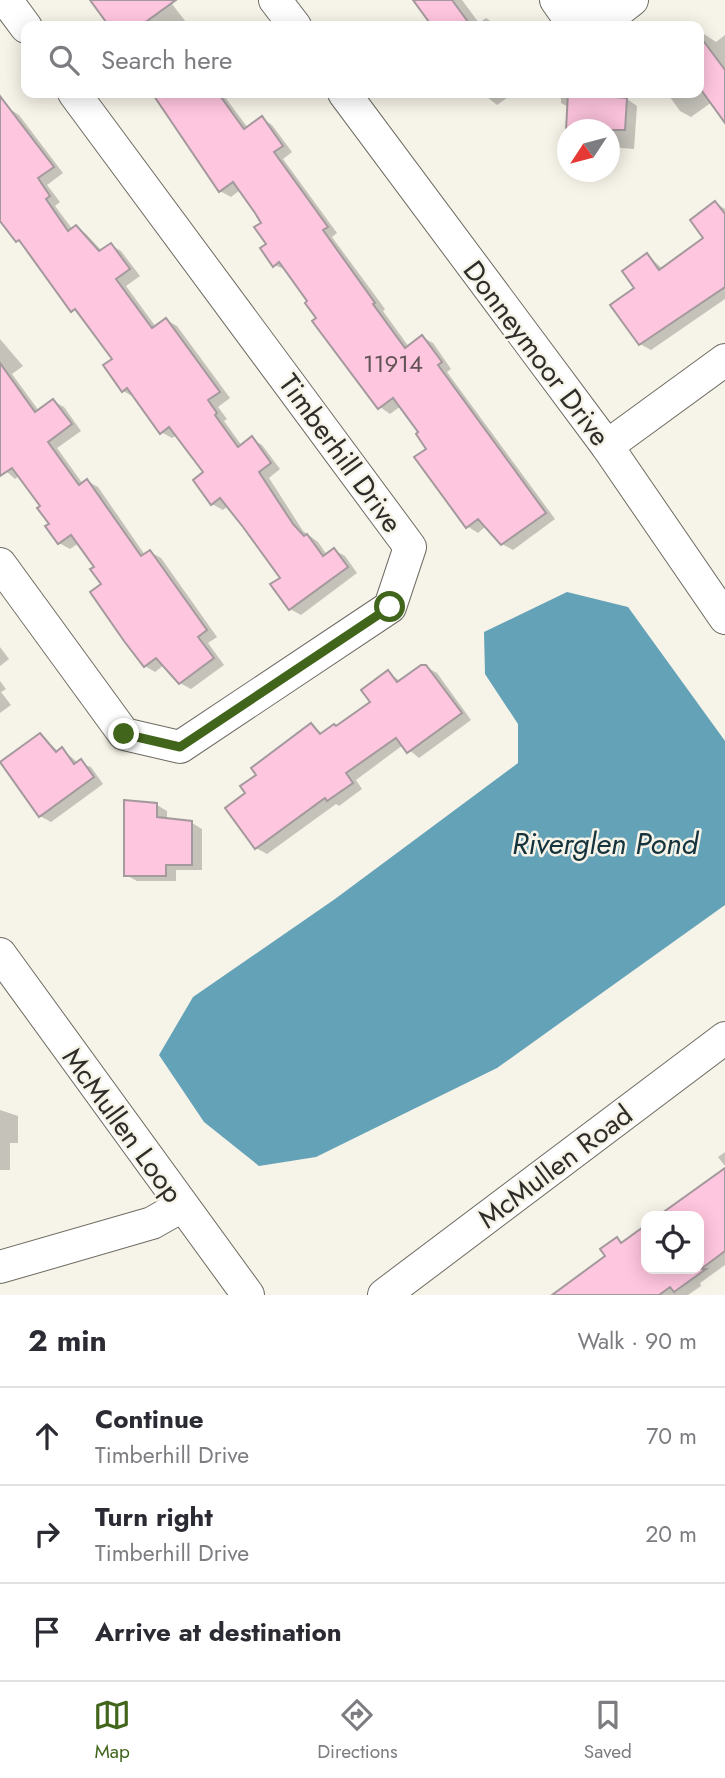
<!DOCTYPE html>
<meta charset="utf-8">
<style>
:root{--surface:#fff;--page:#f7f7f7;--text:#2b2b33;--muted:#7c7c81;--line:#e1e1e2;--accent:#42651c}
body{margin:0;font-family:Jost,sans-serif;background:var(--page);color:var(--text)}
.controls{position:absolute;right:21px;bottom:21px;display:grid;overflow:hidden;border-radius:14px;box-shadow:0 4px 18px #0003}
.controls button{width:63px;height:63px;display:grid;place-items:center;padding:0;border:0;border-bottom:2px solid var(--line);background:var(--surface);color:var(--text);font:35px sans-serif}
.compass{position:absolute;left:557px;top:119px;width:63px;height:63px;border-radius:50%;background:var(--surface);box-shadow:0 4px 18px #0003;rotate:234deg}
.stop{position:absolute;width:21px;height:21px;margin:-16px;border:5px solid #42651c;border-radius:50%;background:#fff}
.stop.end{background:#42651c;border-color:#fff;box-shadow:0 2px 7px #0008}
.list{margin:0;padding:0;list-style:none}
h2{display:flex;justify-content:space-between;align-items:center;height:91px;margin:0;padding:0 28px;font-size:30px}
h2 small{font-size:23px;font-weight:400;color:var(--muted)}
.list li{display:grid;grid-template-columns:46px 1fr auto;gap:21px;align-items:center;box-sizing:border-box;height:98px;padding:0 28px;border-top:2px solid var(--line)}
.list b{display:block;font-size:26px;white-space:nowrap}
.list p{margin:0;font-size:23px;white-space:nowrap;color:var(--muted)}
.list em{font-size:23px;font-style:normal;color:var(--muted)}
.icon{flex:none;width:38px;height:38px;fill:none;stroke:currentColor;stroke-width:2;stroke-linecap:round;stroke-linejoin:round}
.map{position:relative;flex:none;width:725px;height:1295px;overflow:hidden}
.search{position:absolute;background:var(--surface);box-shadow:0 4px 18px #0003;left:21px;right:21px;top:21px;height:77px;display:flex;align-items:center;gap:18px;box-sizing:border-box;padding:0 24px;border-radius:14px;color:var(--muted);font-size:26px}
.sheet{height:385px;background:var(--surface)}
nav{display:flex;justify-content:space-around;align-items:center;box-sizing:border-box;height:98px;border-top:2px solid var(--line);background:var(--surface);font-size:19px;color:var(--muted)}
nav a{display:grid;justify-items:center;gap:4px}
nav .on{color:var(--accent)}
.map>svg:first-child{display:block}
.water{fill:#64a2b8}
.shadow{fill:#0003}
.building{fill:#ffc6df;stroke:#a4999d;stroke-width:2}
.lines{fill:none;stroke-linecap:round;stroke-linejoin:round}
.minor-casing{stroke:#6e6b62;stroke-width:34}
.minor{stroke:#fff;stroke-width:32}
.route{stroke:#42651c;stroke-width:9}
.labels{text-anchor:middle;stroke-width:5;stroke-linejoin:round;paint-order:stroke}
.number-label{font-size:24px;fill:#625356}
.street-label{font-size:28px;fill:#2e2d29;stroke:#f6f3e8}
.water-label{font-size:30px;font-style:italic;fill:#14333d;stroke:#f6f3e8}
</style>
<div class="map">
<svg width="725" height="1295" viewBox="0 0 725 1295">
<rect width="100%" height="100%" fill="#f6f3e8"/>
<polygon class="water" points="567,592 628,607 725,741 725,905 497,1068 316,1157 259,1166 204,1122 159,1055 193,997 335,899 518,763 518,724 485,674 484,632"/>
<g class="shadow">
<polygon points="102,0 169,0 189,26 105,26 109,23"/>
<polygon points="415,0 462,0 479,23 486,18 498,26 434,26"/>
<polygon points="704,34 716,42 725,35 725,113 712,102 691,117 680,111 667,93 699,93 699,38"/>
<polygon points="164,93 222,93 248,128 262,118 272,125 292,152 283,159 337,233 332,237 385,309 383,311 409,347 422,337 433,343 451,369 447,372 555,519 513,550 502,544 486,526 478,533 467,526 429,449 401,406 390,414 380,407 287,270 274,265 263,223 240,190 231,197 220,191 184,141 185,134 158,98"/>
<polygon points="482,93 514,93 497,105"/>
<polygon points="561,93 603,93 603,98 627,99 637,106 634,149 610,147 610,130 561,103"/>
<polygon points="0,103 19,115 63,173 47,185 60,202 55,206 73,230 76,227 86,234 102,251 111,245 121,251 140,276 126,286 156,327 166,320 177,326 230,398 218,407 227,419 224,421 242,446 252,439 262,445 280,469 269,478 303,531 318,542 327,555 334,550 345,556 357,573 301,615 290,609 282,578 228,506 223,510 212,504 205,473 177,435 172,438 161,432 134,397 123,391 114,359 0,218"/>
<polygon points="715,203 725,209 725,299 651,350 640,344 636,288 647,255 663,269 706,238"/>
<polygon points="0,339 23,366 12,374 39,411 53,401 64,407 81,431 57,448 83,484 87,481 98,487 145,555 150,552 161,558 217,637 208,643 224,665 191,689 180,683 164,665 155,672 145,666 97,567 79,543 70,549 59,543 42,507 20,475 15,479 0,466"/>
<polygon points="0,647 9,659 0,666"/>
<polygon points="426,667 437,673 471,720 419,758 403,745 356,780 362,789 339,806 336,804 267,854 256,848 247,793 259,775 311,725 323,734 372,702 388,672 401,682"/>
<polygon points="0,681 6,689 1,692 11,705 0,713"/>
<polygon points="40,735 59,752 62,749 78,763 91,767 103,784 51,822 40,816"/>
<polygon points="157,805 167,811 167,819 192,823 202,829 202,870 176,870 176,881 137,881 126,875"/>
<polygon points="0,1075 0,1110 18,1116 18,1143 10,1143 10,1170 0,1170"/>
<polygon points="725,1152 725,1166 718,1157"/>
<polygon points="725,1170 725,1265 700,1283 701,1286 688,1295 555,1295 608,1256 617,1239 624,1243 646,1227 646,1269 699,1269 699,1216 661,1216"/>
</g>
<g class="building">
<polygon points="90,0 176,0 140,26 109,26"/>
<polygon points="413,0 452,0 471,26 432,26"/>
<polygon points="699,35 725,70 725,123 699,87"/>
<polygon points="152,93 218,93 244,129 262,116 283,146 274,152 328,227 323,230 375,303 373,304 405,348 422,335 442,362 438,365 546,513 501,545 478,519 466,528 414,457 426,449 416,434 418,432 393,398 378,409 312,321 316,318 305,303 307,301 279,262 273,267 260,248 266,244 254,227 261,223 255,213 233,182 219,192"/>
<polygon points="568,93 627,98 625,130 566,130"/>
<polygon points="0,96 54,167 38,178 50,196 46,199 68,231 76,225 99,251 111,243 130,269 116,279 152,328 166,318 220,392 208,400 217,413 215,415 238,447 252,436 271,463 259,472 293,524 304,536 307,534 323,556 334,548 348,567 289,610 270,584 280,578 243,527 220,498 211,505 193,480 203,472 169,427 160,434 127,388 122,392 103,365 112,359 75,309 71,312 19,240 16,242 0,221"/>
<polygon points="715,201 725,214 725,287 639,345 610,305 634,288 622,271 647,253 659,270 703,238 690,220"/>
<polygon points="0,363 35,412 53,399 72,424 48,442 79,485 87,479 141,556 150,550 207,630 198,637 214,658 179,684 156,658 144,667 124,641 90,592 101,584 90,569 94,567 71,535 58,544 45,526 49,524 37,508 40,506 12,468 0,476"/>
<polygon points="421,665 426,665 462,713 407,753 396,738 346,773 353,783 327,801 325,798 255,849 225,808 245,793 240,786 256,775 251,768 311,723 320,734 334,724 336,726 370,702 361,690 388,670 397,682"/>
<polygon points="40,733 56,752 62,747 74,764 81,759 94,777 39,817 0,762"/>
<polygon points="124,800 157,803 157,817 192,821 192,865 166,865 166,876 124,876"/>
<polygon points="725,1168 725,1251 701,1269 706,1269 674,1292 670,1287 659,1295 552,1295 605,1256 600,1249 617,1237 621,1243 646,1225 646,1269 699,1269 699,1216 658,1216"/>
</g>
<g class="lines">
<defs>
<g id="minor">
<polyline points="6,0 26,27"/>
<polyline points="275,0 295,26"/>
<polyline points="556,0 568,17 618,11 632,0"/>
<polyline points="344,93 607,446 725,618"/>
<polyline points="607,446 725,360"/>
<polyline points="0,564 124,734 180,747 390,607 410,547 74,93"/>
<polyline points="0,954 248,1295"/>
<polyline points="0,1267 152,1223 182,1206"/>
<polyline points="384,1295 725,1038"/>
</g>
</defs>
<use href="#minor" class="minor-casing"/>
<use href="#minor" class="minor"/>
</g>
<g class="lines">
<polyline class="route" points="124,734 180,747 390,607"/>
</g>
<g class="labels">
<g class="number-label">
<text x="393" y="372">11914</text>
</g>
<g class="street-label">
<text transform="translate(537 353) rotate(53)" y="10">Donneymoor Drive</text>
<text transform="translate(341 453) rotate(54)" y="10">Timberhill Drive</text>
<text transform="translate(123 1125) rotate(54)" y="10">McMullen Loop</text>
<text transform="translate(555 1166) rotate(-37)" y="10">McMullen Road</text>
</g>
<g class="water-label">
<text x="605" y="854">Riverglen Pond</text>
</g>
</g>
</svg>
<div class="controls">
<button><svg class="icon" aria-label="locate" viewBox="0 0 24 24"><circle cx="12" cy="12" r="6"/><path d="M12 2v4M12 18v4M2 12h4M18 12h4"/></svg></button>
</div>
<svg class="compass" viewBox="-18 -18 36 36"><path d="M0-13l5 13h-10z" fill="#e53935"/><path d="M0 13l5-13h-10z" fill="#7c7c81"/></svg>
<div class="stop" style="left:390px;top:607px"></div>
<div class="stop end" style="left:124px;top:734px"></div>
<div class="search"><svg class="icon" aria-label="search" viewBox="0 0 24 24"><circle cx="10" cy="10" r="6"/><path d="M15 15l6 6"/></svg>Search here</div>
</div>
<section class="sheet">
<h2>2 min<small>Walk · 90 m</small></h2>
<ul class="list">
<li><svg class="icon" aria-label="ahead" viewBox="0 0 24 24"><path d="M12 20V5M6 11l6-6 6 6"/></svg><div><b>Continue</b><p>Timberhill Drive</p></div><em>70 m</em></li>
<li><svg class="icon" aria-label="right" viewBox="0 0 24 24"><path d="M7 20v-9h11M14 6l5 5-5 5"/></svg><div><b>Turn right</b><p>Timberhill Drive</p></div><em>20 m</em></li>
<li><svg class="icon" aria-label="arrive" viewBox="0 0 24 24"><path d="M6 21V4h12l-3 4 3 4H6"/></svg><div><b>Arrive at destination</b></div></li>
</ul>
</section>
<nav>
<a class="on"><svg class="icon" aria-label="map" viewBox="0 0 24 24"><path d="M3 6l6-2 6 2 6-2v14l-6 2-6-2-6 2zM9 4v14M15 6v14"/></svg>Map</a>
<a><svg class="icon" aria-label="directions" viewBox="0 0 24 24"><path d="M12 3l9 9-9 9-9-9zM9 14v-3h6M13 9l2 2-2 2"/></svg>Directions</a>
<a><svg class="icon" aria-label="saved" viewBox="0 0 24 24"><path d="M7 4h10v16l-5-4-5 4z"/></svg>Saved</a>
</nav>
